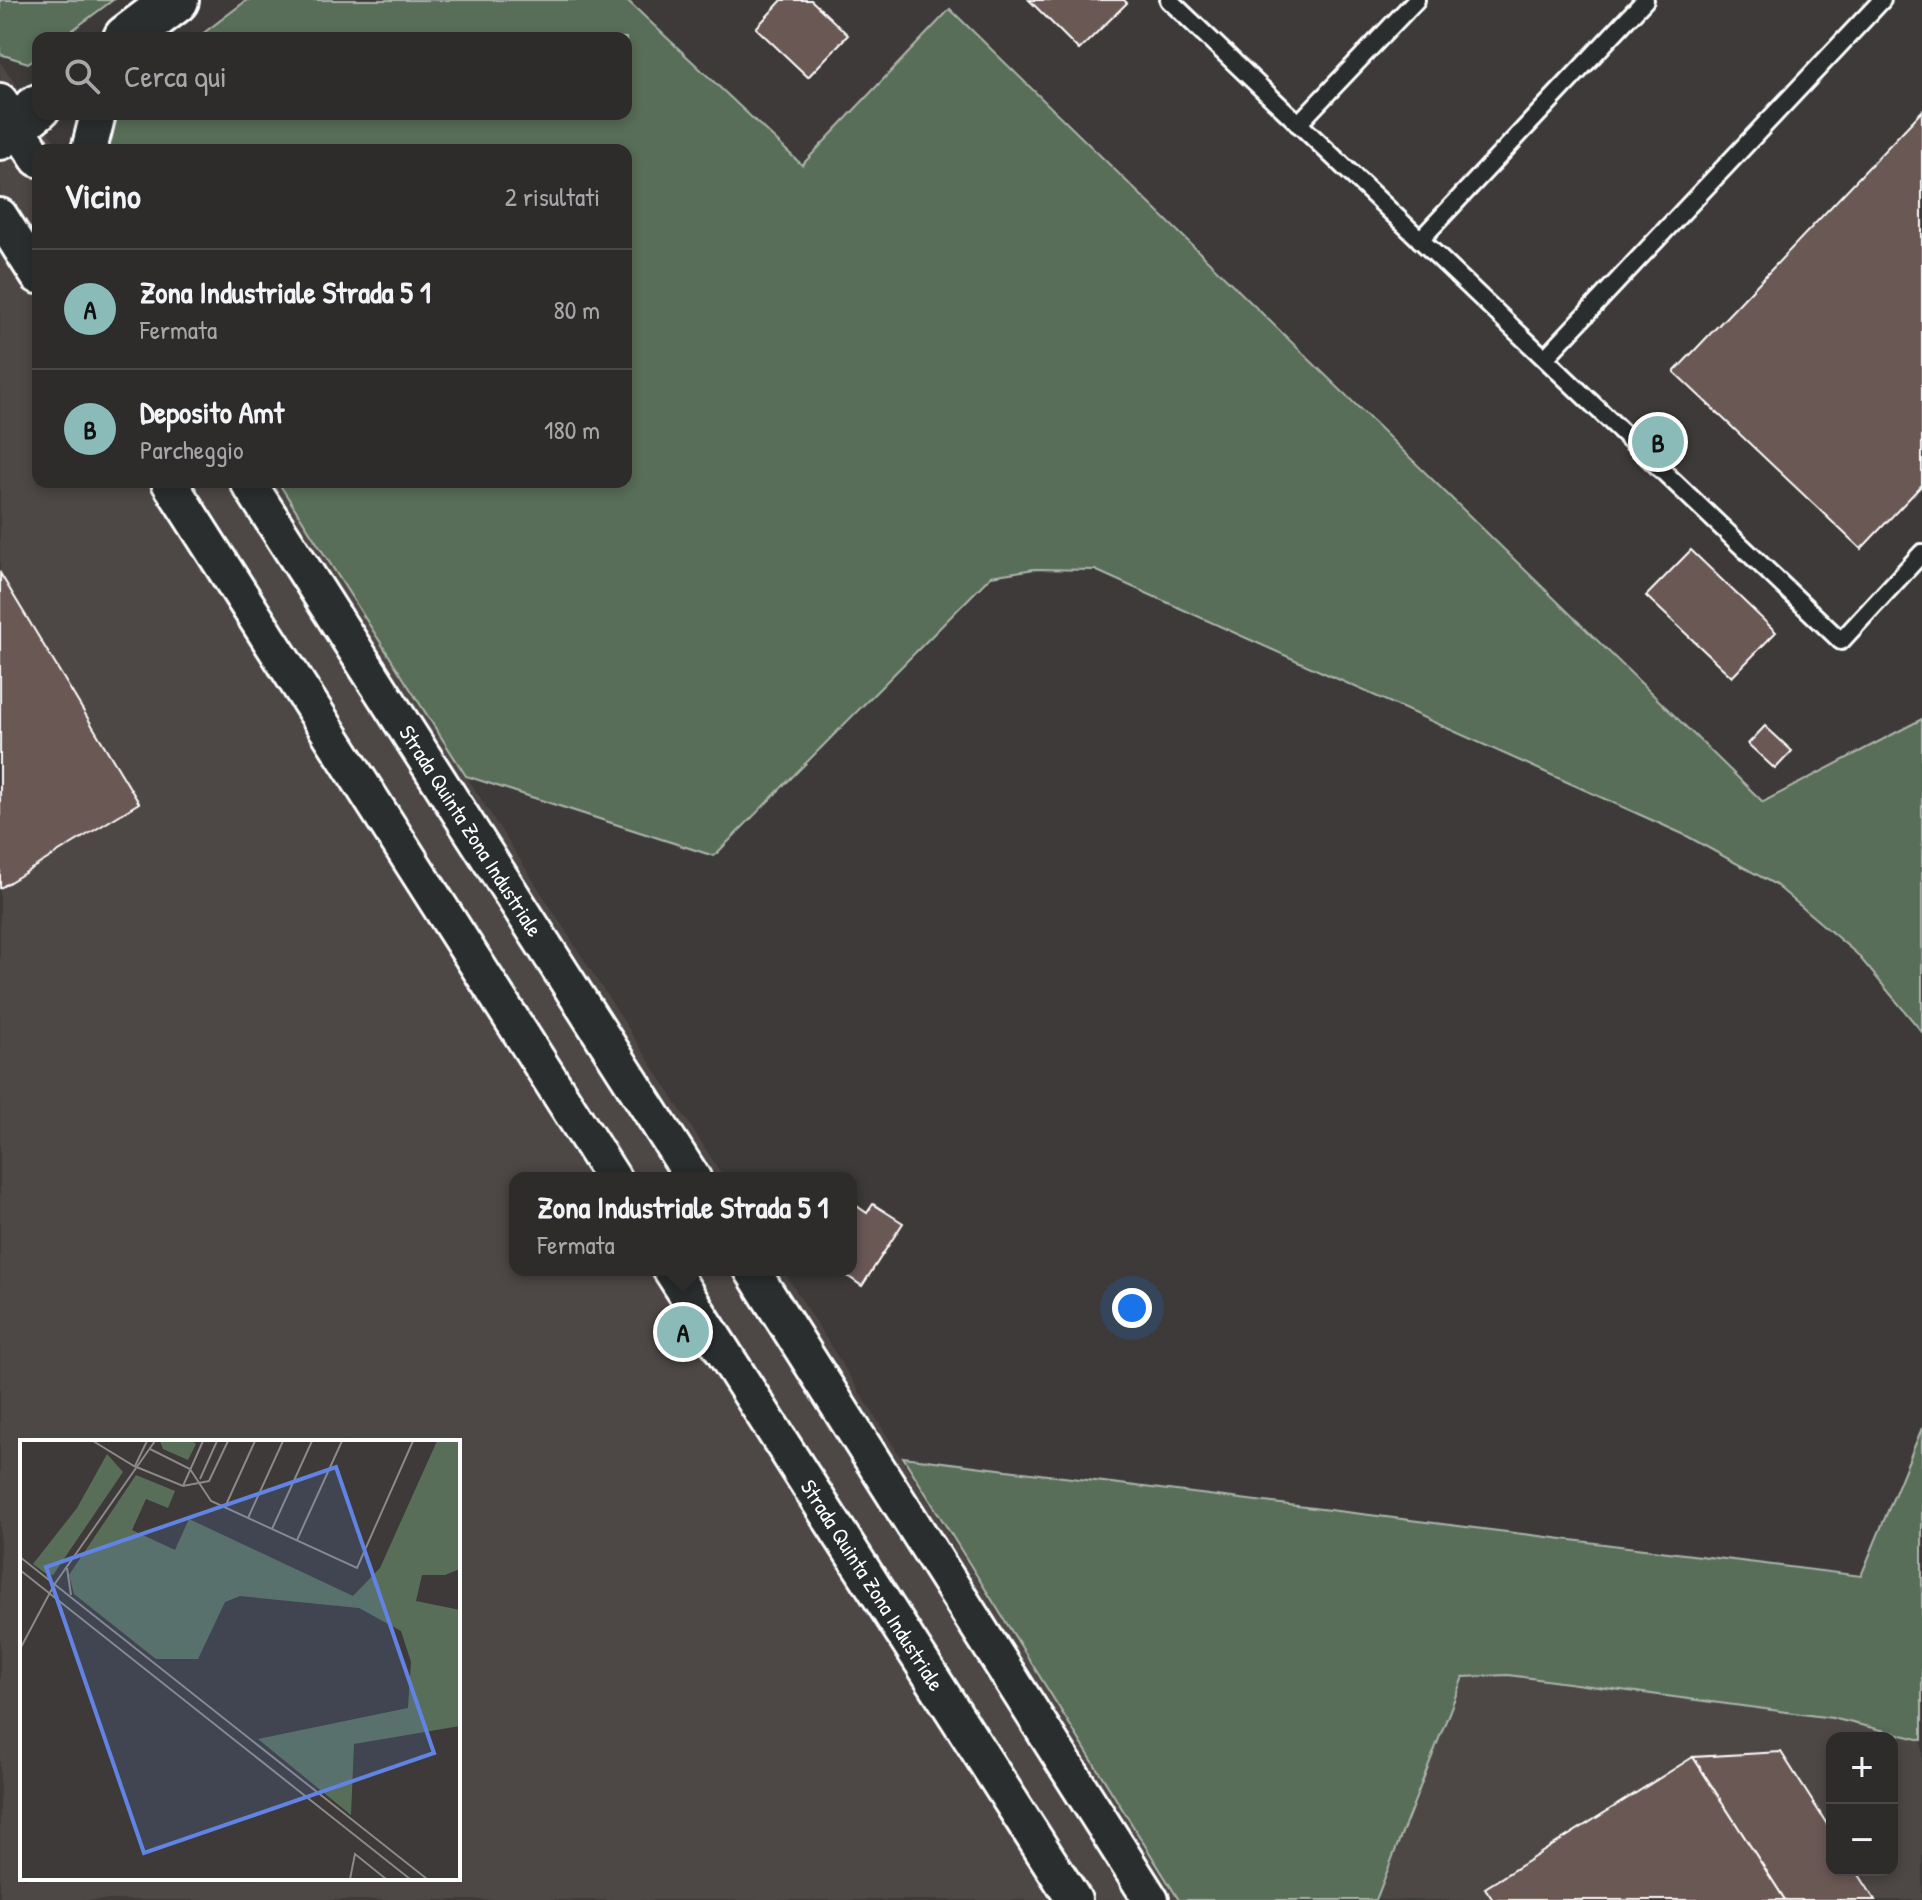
<!DOCTYPE html>
<html lang="it">
<meta charset="utf-8">
<style>
:root{--surface:#2e2c2b;--page:#3a3837;--text:#f1f3f6;--muted:#a7a7a9;--line:#494847;--accent:#8bbbb9}
body{margin:0;font-family:"Patrick Hand",sans-serif;background:var(--page);color:var(--text)}
.controls{position:absolute;right:24px;bottom:24px;display:grid;overflow:hidden;border-radius:16px;box-shadow:0 4px 12px #0003}
.controls button{width:72px;height:72px;display:grid;place-items:center;padding:0;border:0;border-bottom:2px solid var(--line);background:var(--surface);color:var(--text);font:40px sans-serif}
.you{position:absolute;left:1132px;top:1308px;width:28px;height:28px;margin:-20px;border:6px solid #fff;border-radius:50%;background:#1a73e8;box-shadow:0 0 0 12px #1a73e833}
.badge{display:grid;place-items:center;width:52px;height:52px;border-radius:50%;background:var(--accent);color:#111;font-size:26px;font-weight:700}
.pin{position:absolute;translate:-50% -50%;border:4px solid #fff;box-shadow:0 2px 8px #0006}
.popup{position:absolute;left:509px;top:1172px;width:348px;height:104px;box-sizing:border-box;display:grid;place-content:center;border-radius:16px;background:var(--surface);filter:drop-shadow(0 2px 6px #0005);font-size:26px;white-space:nowrap;color:var(--muted)}
.popup b{font-size:30px;color:var(--text)}
.popup::after{content:'';position:absolute;left:50%;top:100%;margin-left:-16px;border:16px solid transparent;border-top-color:var(--surface)}
.list{margin:0;padding:0;list-style:none}
h2{display:flex;justify-content:space-between;align-items:center;height:104px;margin:0;padding:0 32px;font-size:34px}
h2 small{font-size:26px;font-weight:400;color:var(--muted)}
.list li{display:grid;grid-template-columns:52px 1fr auto;gap:24px;align-items:center;box-sizing:border-box;height:120px;padding:0 32px;border-top:2px solid var(--line)}
.list b{display:block;font-size:30px;white-space:nowrap}
.list p{margin:0;font-size:26px;white-space:nowrap;color:var(--muted)}
.list em{font-size:26px;font-style:normal;color:var(--muted)}
.icon{flex:none;width:44px;height:44px;fill:none;stroke:currentColor;stroke-width:2;stroke-linecap:round;stroke-linejoin:round}
.map{position:relative;flex:none;width:1922px;height:1900px;overflow:hidden}
.search{position:absolute;background:var(--surface);box-shadow:0 4px 12px #0003;left:32px;top:32px;width:600px;height:88px;display:flex;align-items:center;gap:20px;box-sizing:border-box;padding:0 28px;border-radius:16px;color:var(--muted);font-size:30px}
.panel{position:absolute;background:var(--surface);box-shadow:0 4px 12px #0003;left:32px;top:144px;width:600px;height:344px;border-radius:16px}
.map>svg:first-child{display:block}
.built{fill:#4e4745;fill-rule:evenodd}
.green{fill:#596e59;stroke:#acb6ac;stroke-width:2}
.building{fill:#6a5854;stroke:#fff;stroke-width:2}
.lines{fill:none;stroke-linecap:round;stroke-linejoin:round}
.service-casing{stroke:#fff;stroke-width:22}
.minor-casing{stroke:#fff;stroke-width:40}
.secondary-casing{stroke:#fff;stroke-width:50}
.service{stroke:#2a2d2e;stroke-width:16}
.minor{stroke:#2a2d2e;stroke-width:34}
.secondary{stroke:#2a2d2e;stroke-width:44}
.labels{text-anchor:middle;stroke-width:8;stroke-linejoin:round;paint-order:stroke}
.street-label{font-size:22px;fill:#fff;stroke:#2a2d2e}
.inset-road{fill:none;stroke:#8b8988;stroke-width:2}
.view{fill:#6183e4;fill-opacity:0.15;stroke:#6183e4;stroke-width:4}
.inset-edge{fill:none;stroke:#fff;stroke-width:4}
</style>
<div class="map">
<svg width="1922" height="1900" viewBox="0 0 1922 1900">
<rect width="100%" height="100%" fill="#3d3a39"/>
<filter id="ink" filterUnits="userSpaceOnUse"><feTurbulence type="fractalNoise" baseFrequency=".0125" numOctaves="2"/><feDisplacementMap in="SourceGraphic" scale="16" xChannelSelector="R" yChannelSelector="G"/><feConvolveMatrix kernelMatrix="1 2 1 2 8 2 1 2 1" color-interpolation-filters="sRGB"/></filter>
<g filter="url(#ink)">
<g class="built">
<path d="M0,62L61,150H38V482H278L724,1178H515V1270H783L1179,1900H0ZM22,1442H458V1878H22Z"/>
<path d="M1508,1675L1833,1718L1922,1740V1900H1376L1463,1677ZM1832,1738H1892V1870H1832Z"/>
</g>
<g class="green">
<polygon points="0,0 113,0 62,38 38,38 38,56 28,63 0,54"/>
<polygon points="247,0 627,0 802,165 950,9 1763,802 1922,719 1922,1032 1857,954 1776,885 1685,835 1095,570 1034,569 991,576 714,856 466,776 278,482 626,482 626,150 107,150 115,114 626,114 626,38 197,38"/>
<polygon points="1922,1428 1922,1740 1832,1718 1508,1675 1463,1677 1376,1900 1179,1900 903,1457 1861,1576"/>
</g>
<g class="building">
<polygon points="782,0 811,0 848,35 808,77 756,28"/>
<polygon points="1029,0 1124,0 1127,3 1079,50"/>
<polygon points="1922,111 1922,485 1861,549 1674,372"/>
<polygon points="1691,550 1776,632 1732,677 1646,596"/>
<polygon points="0,573 139,803 0,888"/>
<polygon points="1765,726 1792,751 1775,769 1748,744"/>
<polygon points="851,1202 867,1213 873,1204 903,1223 862,1286 839,1270 851,1270"/>
<polygon points="1781,1752 1832,1832 1832,1870 1856,1870 1875,1900 1785,1900 1693,1757"/>
<polygon points="1693,1757 1785,1900 1493,1900 1485,1888"/>
</g>
<g class="lines">
<defs>
<g id="service">
<polyline points="1169,0 1841,641 1922,553"/>
<polyline points="1298,124 1416,0"/>
<polyline points="1420,240 1645,0"/>
<polyline points="1545,358 1882,0"/>
</g>
<g id="minor">
<polyline points="0,101 38,159"/>
<polyline points="89,150 98,114"/>
<polyline points="0,216 38,276"/>
<polyline points="169,482 613,1178"/>
<path id="s1" d="M248,482L693,1178"/>
<path id="s2" d="M671,1270L1074,1900"/>
<polyline points="752,1270 1151,1900"/>
</g>
<g id="secondary">
<polyline points="126,38 176,0"/>
<polyline points="0,137 38,107"/>
</g>
</defs>
<use href="#service" class="service-casing"/>
<use href="#minor" class="minor-casing"/>
<use href="#secondary" class="secondary-casing"/>
<use href="#service" class="service"/>
<use href="#minor" class="minor"/>
<use href="#secondary" class="secondary"/>
</g>
</g>
<g class="labels">
<g class="street-label">
<text dy="8" stroke="none"><textPath href="#s1" startOffset="414">Strada Quinta Zona Industriale</textPath></text>
<text dy="8" stroke="none"><textPath href="#s2" startOffset="374">Strada Quinta Zona Industriale</textPath></text>
</g>
</g>
<g transform="translate(20 1440)">
<rect width="440" height="440" fill="#3d3a39"/>
<path d="M140,1H172L176,4L168,20L143,9ZM417,1H440V129L425,135H402L396,161L440,170V286L334,304L331,375L238,299L388,268L391,222L381,191L339,168L220,156L205,162L178,219H136L54,154L49,135L116,35L155,51L148,68L126,59L112,90L155,110L169,79L333,156L360,128ZM87,14L103,32L33,135L25,133L13,124L57,68Z" fill="#596e59"/>
<path class="inset-road" d="M73,1L114,26L163,46L189,41L208,1M130,9L170,29L191,61L337,128L393,1M115,26L127,1M180,39L197,1M163,46L183,1M205,67L235,1M228,78L263,1M252,89L292,1M277,100L322,1M0,117L407,439M47,128L51,155M0,130L390,439M0,209L34,145L135,1M330,439L335,414L366,439"/>
<path class="view" d="M316,27L414,313L124,413L26,127Z"/>
<rect width="440" height="440" class="inset-edge"/>
</g>
</svg>
<div class="controls">
<button>+</button>
<button>−</button>
</div>
<div class="you"></div>
<div class="pin badge" style="left:683px;top:1332px">A</div>
<div class="popup"><b>Zona Industriale Strada 5 1</b>Fermata</div>
<div class="pin badge" style="left:1658px;top:442px">B</div>
<div class="search"><svg class="icon" aria-label="search" viewBox="0 0 24 24"><circle cx="10" cy="10" r="6"/><path d="M15 15l6 6"/></svg>Cerca qui</div>
<section class="panel">
<h2>Vicino<small>2 risultati</small></h2>
<ul class="list">
<li><span class="badge">A</span><div><b>Zona Industriale Strada 5 1</b><p>Fermata</p></div><em>80 m</em></li>
<li><span class="badge">B</span><div><b>Deposito Amt</b><p>Parcheggio</p></div><em>180 m</em></li>
</ul>
</section>
</div>
